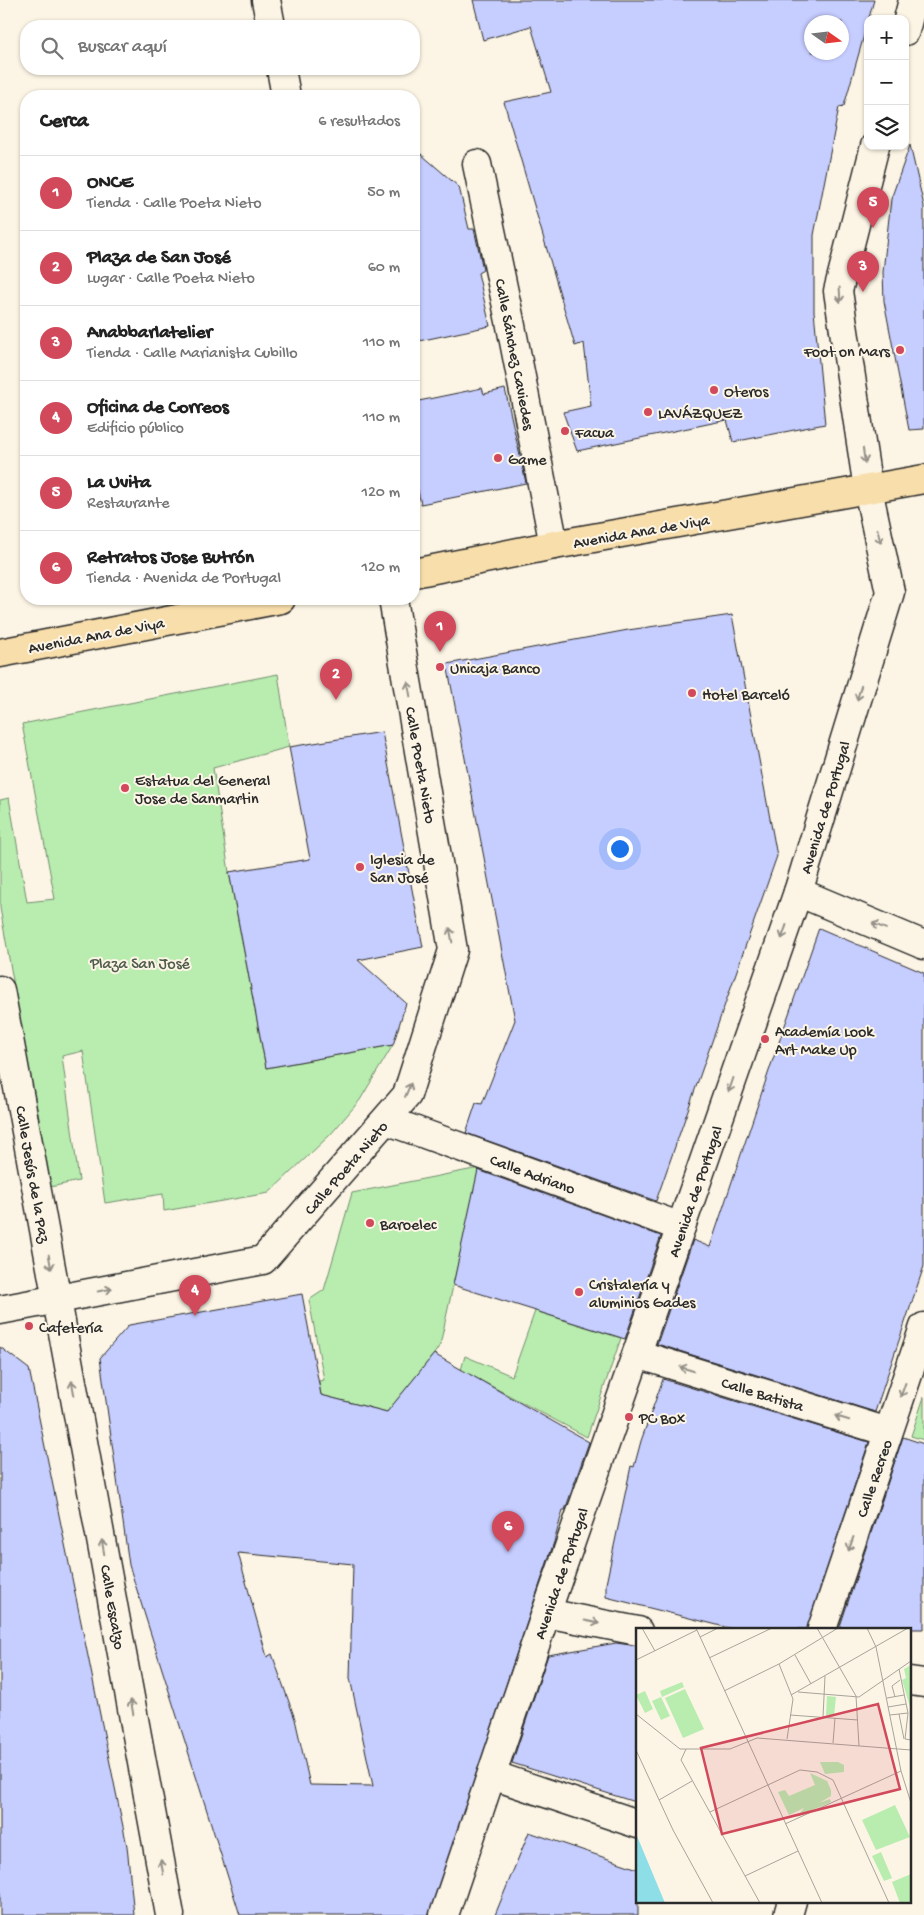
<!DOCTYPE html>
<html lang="es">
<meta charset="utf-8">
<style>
:root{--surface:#fff;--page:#f6f6f6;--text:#222;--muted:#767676;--line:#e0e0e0;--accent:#d1495b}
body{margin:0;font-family:"Gochi Hand",sans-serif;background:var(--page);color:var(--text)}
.controls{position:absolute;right:15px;top:15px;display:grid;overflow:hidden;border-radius:10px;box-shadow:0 1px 4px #0004}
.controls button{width:45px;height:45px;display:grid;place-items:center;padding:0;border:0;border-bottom:1px solid var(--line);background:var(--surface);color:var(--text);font:25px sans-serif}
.compass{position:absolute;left:804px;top:15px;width:45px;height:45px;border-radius:50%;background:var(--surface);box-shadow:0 1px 4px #0004;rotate:104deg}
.you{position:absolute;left:619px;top:848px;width:18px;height:18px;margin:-12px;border:4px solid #fff;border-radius:50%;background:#1a73e8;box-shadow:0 0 0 8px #1a73e833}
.badge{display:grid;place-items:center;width:32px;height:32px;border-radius:50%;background:var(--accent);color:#fff;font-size:16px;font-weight:700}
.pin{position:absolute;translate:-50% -41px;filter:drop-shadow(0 1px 2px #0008)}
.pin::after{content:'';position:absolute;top:26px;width:18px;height:15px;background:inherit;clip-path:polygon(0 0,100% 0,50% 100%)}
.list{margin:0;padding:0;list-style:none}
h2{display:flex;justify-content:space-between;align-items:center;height:65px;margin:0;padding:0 20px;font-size:21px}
h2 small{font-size:16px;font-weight:400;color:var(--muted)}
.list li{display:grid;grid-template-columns:32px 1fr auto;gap:15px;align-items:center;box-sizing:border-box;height:75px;padding:0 20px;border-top:1px solid var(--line)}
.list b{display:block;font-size:19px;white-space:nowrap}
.list p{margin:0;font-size:16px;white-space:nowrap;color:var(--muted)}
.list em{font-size:16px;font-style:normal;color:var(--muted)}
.icon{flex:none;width:28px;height:28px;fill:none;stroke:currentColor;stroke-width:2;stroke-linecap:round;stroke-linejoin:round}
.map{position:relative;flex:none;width:924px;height:1915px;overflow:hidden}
.search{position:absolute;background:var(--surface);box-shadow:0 1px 4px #0004;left:20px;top:20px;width:400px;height:55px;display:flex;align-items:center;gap:12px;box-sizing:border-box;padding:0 18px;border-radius:20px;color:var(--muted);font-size:19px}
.panel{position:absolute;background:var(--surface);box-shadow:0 1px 4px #0004;left:20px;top:90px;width:400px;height:515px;border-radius:20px}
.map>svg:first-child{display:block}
.green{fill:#b8edaf;stroke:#728c6d}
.building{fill:#c6cdff;stroke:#2b2b2b;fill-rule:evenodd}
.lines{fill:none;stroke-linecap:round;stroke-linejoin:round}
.minor-casing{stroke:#2b2b2b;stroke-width:31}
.major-casing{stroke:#2b2b2b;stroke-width:31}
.minor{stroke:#fcf5e5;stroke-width:28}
.major{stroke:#f8deab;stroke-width:28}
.oneway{stroke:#949088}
.poi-dot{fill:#d1495b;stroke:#fcf5e5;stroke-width:2}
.labels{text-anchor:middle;stroke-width:4;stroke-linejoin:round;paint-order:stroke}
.poi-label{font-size:16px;fill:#2b2b2b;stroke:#fcf5e5;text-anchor:start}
.street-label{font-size:16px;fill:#2b2b2b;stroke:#fcf5e5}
.park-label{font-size:16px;fill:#4e5c4c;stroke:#fcf5e5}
.inset-road{fill:none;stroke:#a8a49b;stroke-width:1}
.view{fill:#d1495b;fill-opacity:0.15;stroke:#d1495b;stroke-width:2.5}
.inset-edge{fill:none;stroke:#2b2b2b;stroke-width:2.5}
</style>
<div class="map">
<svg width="924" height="1915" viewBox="0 0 924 1915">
<rect width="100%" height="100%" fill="#fcf5e5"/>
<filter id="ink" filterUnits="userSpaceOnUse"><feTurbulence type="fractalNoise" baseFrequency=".02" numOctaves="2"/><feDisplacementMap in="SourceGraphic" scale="10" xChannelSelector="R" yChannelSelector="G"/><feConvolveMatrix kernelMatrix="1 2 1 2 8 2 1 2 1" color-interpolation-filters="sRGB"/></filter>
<g filter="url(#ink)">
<g class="green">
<polygon points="278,674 289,747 213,768 229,872 266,1068 393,1045 360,1100 331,1134 269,1193 164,1211 163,1194 105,1203 83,1051 62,1056 79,1181 50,1187 0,908 0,800 9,798 27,902 55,899 22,724"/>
<polygon points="479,1168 440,1345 434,1354 387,1412 321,1395 319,1381 324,1380 309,1300 324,1290 352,1193"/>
<polygon points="535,1311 621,1338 587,1437 461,1370 465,1356 512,1376"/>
<polygon points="924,1397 924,1440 911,1436"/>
</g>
<g class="building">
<path d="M473,0H874L844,106L839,107L814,235V311L825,424L733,442L727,420L577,451L563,412L591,406L584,343L575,346L504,102L551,92L531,26L483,40ZM812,22H842V52H812Z"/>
<polygon points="910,145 924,206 924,429 909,430 884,301 883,272 891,199"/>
<polygon points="414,148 459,187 469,229 474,229 479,251 483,270 478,273 490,326 414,342"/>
<polygon points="482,388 484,394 505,389 526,483 421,504 414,474 414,402"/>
<polygon points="732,615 777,856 656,1201 466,1133 476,1103 482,1104 515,1020 447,664 628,630"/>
<polygon points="382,732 423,947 358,960 406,1003 393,1045 266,1068 229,872 310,859 289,747"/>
<polygon points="819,928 924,973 924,1266 875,1412 657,1344 693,1240 710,1247 771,1065"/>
<polygon points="478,1170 661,1236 625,1339 453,1285"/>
<path d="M302,1294L321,1395L387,1412L434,1354L589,1442L565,1510H563L554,1542L429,1915H240L129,1565L100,1358L129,1325ZM238,1553L353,1564L350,1678L373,1786L310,1785L295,1719L272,1654L267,1657Z"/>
<polygon points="0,1347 29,1369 127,1846 134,1915 0,1915"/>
<polygon points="663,1379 869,1442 807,1629 733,1629 606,1597 606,1584 631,1466 634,1467 641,1441"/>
<polygon points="903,1437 924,1444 924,1629 839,1629"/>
<polygon points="616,1643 638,1646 638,1803 512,1763 548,1655"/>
<polygon points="529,1832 638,1869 638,1915 495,1915"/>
</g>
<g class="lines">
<defs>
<g id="minor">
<polyline points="266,0 271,26"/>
<polyline points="905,31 913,0"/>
<polyline points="281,69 286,96"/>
<polyline points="477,164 510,321 554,545"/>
<polyline points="798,892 924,945"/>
<polyline points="0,990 170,1915"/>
<polyline points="386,1120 681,1227"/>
<polyline points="0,1310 263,1260 407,1095 453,950 393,599"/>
<polyline points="637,1354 888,1432"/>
<polyline points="546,1613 638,1631"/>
<polyline points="822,1629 924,1327"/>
<polyline points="910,1681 924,1683"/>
<polyline points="492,1775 638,1824"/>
<polyline points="444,1915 546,1613 798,892 890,592 868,489 838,291 875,146"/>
<polyline points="788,1915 792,1901"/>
</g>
<g id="major">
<polyline points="414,573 554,545 924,479"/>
<polyline points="0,653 281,599"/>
</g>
</defs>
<use href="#minor" class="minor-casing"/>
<use href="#major" class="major-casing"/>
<use href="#minor" class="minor"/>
<use href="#major" class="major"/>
</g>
<defs><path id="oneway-shaft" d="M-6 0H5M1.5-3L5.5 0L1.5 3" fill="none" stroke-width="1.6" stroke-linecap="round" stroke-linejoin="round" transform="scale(1.25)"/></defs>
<g class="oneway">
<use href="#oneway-shaft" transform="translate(840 295) rotate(87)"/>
<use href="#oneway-shaft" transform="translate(864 456) rotate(82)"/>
<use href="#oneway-shaft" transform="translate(879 536) rotate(77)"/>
<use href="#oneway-shaft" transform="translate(409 689) rotate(-100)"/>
<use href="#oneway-shaft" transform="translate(859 693) rotate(107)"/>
<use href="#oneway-shaft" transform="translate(879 926) rotate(-157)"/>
<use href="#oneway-shaft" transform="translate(784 932) rotate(109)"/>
<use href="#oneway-shaft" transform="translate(451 935) rotate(-100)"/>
<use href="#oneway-shaft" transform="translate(731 1085) rotate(109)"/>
<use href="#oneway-shaft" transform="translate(408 1090) rotate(-67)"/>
<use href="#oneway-shaft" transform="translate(50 1262) rotate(80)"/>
<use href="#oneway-shaft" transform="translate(105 1290) rotate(-11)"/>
<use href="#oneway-shaft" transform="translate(687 1369) rotate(-163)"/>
<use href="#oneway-shaft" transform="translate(73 1388) rotate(-100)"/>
<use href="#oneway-shaft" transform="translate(903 1390) rotate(109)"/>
<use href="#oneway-shaft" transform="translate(842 1418) rotate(-163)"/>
<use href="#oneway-shaft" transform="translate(851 1544) rotate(109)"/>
<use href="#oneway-shaft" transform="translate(103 1547) rotate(-100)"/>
<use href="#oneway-shaft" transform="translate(592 1622) rotate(11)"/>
<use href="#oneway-shaft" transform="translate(132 1707) rotate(-100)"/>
<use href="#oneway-shaft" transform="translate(162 1867) rotate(-100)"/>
</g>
</g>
<g class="poi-dot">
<circle cx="900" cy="350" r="5"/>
<circle cx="714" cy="390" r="5"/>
<circle cx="648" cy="412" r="5"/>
<circle cx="565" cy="431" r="5"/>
<circle cx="498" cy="458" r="5"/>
<circle cx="440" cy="667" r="5"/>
<circle cx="692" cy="693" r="5"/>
<circle cx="125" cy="788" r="5"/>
<circle cx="360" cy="867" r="5"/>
<circle cx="765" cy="1039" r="5"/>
<circle cx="370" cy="1223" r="5"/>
<circle cx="579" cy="1292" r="5"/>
<circle cx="29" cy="1326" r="5"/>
<circle cx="629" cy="1417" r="5"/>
</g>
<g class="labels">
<g class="poi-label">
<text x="890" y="356" text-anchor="end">Foot on Mars</text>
<text x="724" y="396">Oteros</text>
<text x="658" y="418">LAVÁZQUEZ</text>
<text x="575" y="437">Facua</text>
<text x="508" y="464">Game</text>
<text x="450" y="673">Unicaja Banco</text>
<text x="702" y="699">Hotel Barceló</text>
<text x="135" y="785">Estatua del General<tspan x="135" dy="18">Jose de Sanmartin</tspan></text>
<text x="370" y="864">Iglesia de<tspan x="370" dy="18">San José</tspan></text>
<text x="775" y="1036">Academía Look<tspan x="775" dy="18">Art Make Up</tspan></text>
<text x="380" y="1229">Baroelec</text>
<text x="589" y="1289">Cristalería y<tspan x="589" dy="18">aluminios Gades</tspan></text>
<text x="39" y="1332">Cafetería</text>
<text x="639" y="1423">PC Box</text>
</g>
<g class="street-label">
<text transform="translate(516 354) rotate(79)" y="6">Calle Sánchez Caviedes</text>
<text transform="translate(641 530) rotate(-10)" y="6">Avenida Ana de Viya</text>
<text transform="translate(96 634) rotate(-11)" y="6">Avenida Ana de Viya</text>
<text transform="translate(422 765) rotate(80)" y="6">Calle Poeta Nieto</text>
<text transform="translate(824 807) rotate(-73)" y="6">Avenida de Portugal</text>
<text transform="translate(345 1167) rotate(-49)" y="6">Calle Poeta Nieto</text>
<text transform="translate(533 1173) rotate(20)" y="6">Calle Adriano</text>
<text transform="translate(34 1174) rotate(80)" y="6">Calle Jesús de la Paz</text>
<text transform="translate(694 1191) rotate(-71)" y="6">Avenida de Portugal</text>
<text transform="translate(763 1393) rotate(17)" y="6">Calle Batista</text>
<text transform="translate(873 1478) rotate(-71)" y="6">Calle Recreo</text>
<text transform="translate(560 1573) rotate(-71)" y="6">Avenida de Portugal</text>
<text transform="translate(114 1607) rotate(80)" y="6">Calle Escalzo</text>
</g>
<g class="park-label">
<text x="140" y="968">Plaza San José</text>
</g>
</g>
<g transform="translate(636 1628)">
<rect width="275" height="275" fill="#fcf5e5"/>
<path d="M275,37V82L266,52L270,50L268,41ZM46,54L48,59L26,69L24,63ZM49,61L68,101L47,110L29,70ZM9,63L17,81L9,85L0,67ZM191,68L200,69L198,88L190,87ZM25,69L34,88L25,92L16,73ZM184,134H202L208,137V144L189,146ZM174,145L191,153L195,162V168L183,175L194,171L195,174L161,189L168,180L153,187L142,164L149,162L153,168L179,157ZM259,177L274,209L240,222L226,192ZM245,224L256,250L248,253L236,228ZM275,246V274L264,275L256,254Z" fill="#b8edaf"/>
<path d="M0,204L1,208L29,275H0Z" fill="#8ddee7"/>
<path class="inset-road" d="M6,0L19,23M60,0L186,275M181,0L220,68L223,118M231,0L240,19L265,143L275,175M64,9L82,0M159,27L175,56M73,30L136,0M0,32L61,2M143,36L157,71L151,111M263,41L272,85L269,111L275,112M88,63L143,36L202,0M162,64L223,69L275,33M155,67L272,0M259,69L256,58L264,52M251,70L268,67M252,79L270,76M0,86L44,121H94L121,110L275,122M263,86L268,111M154,87L222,92M254,87L272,85M187,89L189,48M197,115L199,90M50,121L45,132L124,275M0,122L37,202L77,275M23,172L56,153M74,184L164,142L181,144L197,152L253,275M149,196L265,143M109,248L162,223"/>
<path class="view" d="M242,76L264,161L86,206L65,120Z"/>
<rect width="275" height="275" class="inset-edge"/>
</g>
</svg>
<div class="controls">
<button>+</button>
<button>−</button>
<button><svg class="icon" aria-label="layers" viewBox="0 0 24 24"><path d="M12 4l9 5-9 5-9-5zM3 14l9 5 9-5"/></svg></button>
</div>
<svg class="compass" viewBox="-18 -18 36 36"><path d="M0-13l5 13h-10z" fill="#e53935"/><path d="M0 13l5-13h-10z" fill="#767676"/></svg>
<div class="you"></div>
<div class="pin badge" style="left:440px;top:652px">1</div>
<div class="pin badge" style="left:336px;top:700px">2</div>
<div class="pin badge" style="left:863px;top:292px">3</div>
<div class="pin badge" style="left:195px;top:1316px">4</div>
<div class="pin badge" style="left:873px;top:228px">5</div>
<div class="pin badge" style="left:508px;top:1552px">6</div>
<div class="search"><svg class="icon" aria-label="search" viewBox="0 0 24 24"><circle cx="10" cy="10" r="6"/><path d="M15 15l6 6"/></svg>Buscar aquí</div>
<section class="panel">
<h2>Cerca<small>6 resultados</small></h2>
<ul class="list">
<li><span class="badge">1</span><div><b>ONCE</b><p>Tienda · Calle Poeta Nieto</p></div><em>50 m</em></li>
<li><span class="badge">2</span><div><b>Plaza de San José</b><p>Lugar · Calle Poeta Nieto</p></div><em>60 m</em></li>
<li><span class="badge">3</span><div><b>Anabbarlatelier</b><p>Tienda · Calle Marianista Cubillo</p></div><em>110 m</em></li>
<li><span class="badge">4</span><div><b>Oficina de Correos</b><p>Edificio público</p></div><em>110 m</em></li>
<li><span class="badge">5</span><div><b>La Uvita</b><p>Restaurante</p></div><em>120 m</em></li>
<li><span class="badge">6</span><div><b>Retratos Jose Butrón</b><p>Tienda · Avenida de Portugal</p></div><em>120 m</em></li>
</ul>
</section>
</div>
